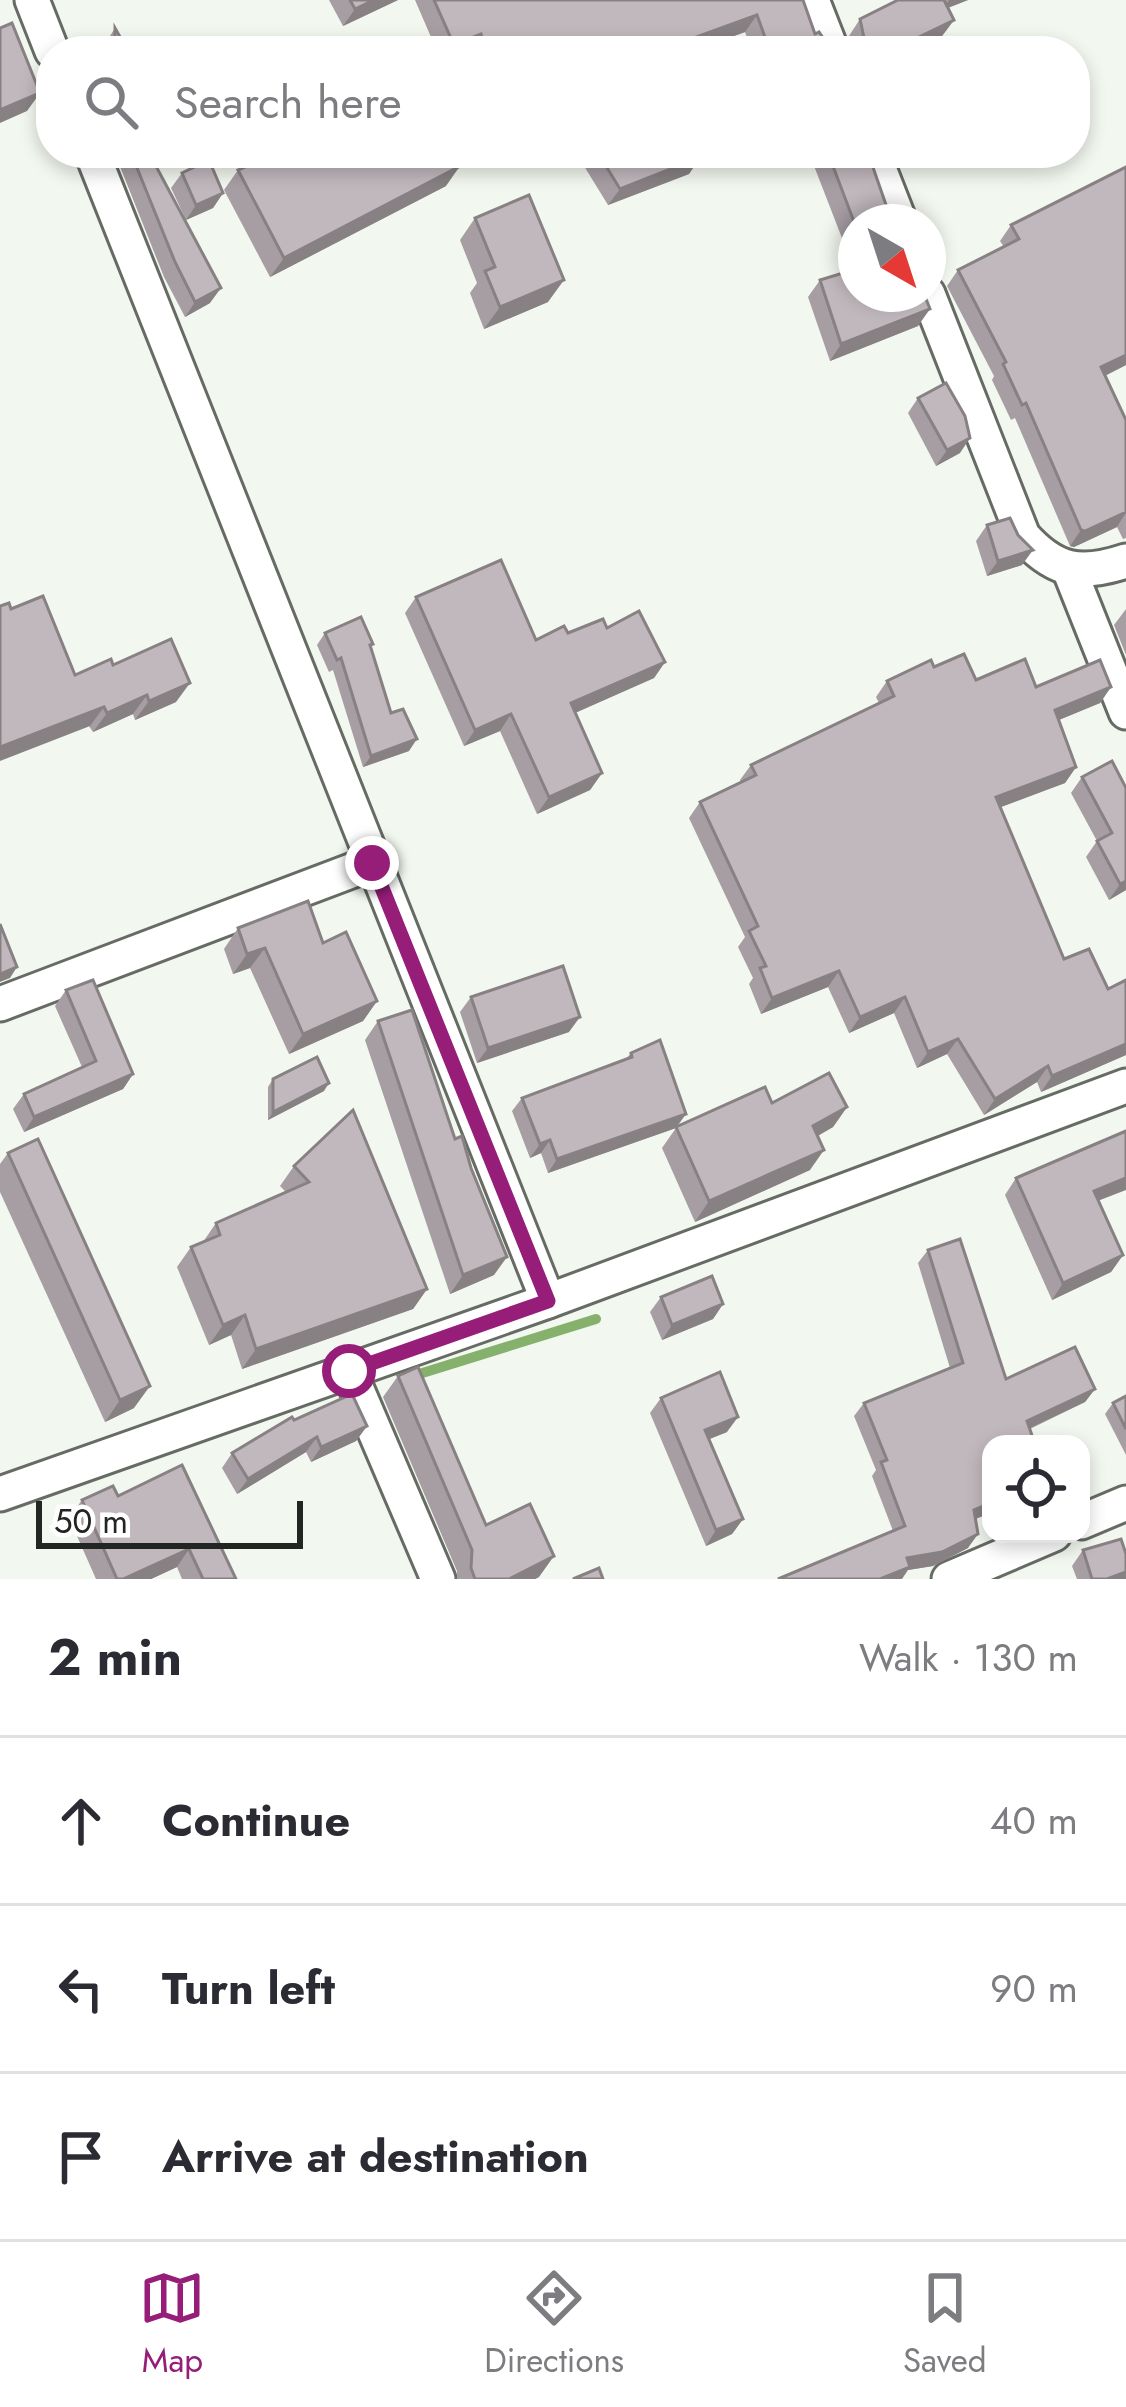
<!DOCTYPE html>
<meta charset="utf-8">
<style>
:root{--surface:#fff;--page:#f2f2f3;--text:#2b2b33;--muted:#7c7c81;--line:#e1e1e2;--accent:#961e79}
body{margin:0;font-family:Jost,sans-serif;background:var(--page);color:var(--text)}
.controls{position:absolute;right:36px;bottom:36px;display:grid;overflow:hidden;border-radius:24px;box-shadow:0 6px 18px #0003}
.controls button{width:108px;height:108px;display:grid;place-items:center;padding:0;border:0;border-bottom:3px solid var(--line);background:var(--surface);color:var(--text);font:60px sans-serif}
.compass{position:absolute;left:838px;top:204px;width:108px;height:108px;border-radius:50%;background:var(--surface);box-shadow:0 6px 18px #0003;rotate:141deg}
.scale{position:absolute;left:36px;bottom:30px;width:267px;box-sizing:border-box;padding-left:12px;border:6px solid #232522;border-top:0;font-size:33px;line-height:42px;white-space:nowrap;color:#232522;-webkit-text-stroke:9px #fff;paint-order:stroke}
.stop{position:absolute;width:36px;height:36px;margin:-27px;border:9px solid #961e79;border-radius:50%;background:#fff}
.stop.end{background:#961e79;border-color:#fff;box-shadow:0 3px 12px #0008}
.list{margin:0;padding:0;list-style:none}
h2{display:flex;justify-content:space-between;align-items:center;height:156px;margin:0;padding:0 48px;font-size:51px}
h2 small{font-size:39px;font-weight:400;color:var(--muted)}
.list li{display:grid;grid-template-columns:78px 1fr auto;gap:36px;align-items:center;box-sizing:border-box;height:168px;padding:0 48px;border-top:3px solid var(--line)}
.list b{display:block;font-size:45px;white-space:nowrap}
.list em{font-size:39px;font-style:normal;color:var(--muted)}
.icon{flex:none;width:66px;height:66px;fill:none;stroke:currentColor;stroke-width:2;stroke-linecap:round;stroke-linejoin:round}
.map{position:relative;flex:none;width:1126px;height:1579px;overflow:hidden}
.search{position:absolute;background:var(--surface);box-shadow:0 6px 18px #0003;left:36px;right:36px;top:36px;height:132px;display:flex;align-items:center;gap:30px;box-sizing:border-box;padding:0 42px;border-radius:48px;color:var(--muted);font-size:45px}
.sheet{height:660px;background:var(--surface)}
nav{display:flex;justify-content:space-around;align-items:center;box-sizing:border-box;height:168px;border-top:3px solid var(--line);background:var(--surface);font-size:33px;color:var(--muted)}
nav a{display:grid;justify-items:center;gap:6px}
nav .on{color:var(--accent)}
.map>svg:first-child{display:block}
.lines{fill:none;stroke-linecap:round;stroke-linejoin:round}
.stream{stroke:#86b16c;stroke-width:10}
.street-casing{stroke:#666b64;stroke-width:39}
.street{stroke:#fff;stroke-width:33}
.wall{fill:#a69ea3}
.shaded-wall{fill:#878184}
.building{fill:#c1b8bd;stroke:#878184;stroke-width:3}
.route{stroke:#961e79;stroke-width:15}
</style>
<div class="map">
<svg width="1126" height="1579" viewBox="0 0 1126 1579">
<rect width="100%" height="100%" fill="#f2f7ef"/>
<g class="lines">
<polyline class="stream" points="416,1375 596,1319"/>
<defs>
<g id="street">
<polyline points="32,0 52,51"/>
<polyline points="812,0 832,51"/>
<polyline points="92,153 548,1301"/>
<polyline points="873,153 900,222"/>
<path d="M928,294L1023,536C1055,572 1081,576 1126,561"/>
<polyline points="1069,569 1126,712"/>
<polyline points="0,1004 372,863"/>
<polyline points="349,1371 438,1579"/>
<polyline points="0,1494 548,1301 1126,1086"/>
<polyline points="1081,1522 1126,1503"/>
<polyline points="949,1579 1054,1534"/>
</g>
</defs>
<use href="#street" class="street-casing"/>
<use href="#street" class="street"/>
</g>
<g class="wall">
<polygon points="329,0 398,0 343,26"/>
<polygon points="415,0 803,0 815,34 832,51 752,51 745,32 701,48 702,51 437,51"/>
<polygon points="898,0 968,0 948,8 954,20 942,36 912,51 852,51 849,36 860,19"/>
<polygon points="115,28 128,51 110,51 110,36"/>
<polygon points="127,153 149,153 210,303 185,317 164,277 119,164"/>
<polygon points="576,153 700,153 689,174 608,205"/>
<polygon points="809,153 868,153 856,222 856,294 918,326 830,361 808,297 820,280 854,269"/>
<polygon points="1126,167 1126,365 1105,376 1126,420 1126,538 1123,539 1117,527 1074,547 1070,546 1015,418 1011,420 992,380 994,376 947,286 958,270 1004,247 1000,241 1011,225"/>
<polygon points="238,170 446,186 270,277 224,190"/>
<polygon points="182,173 223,193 213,208 186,220 171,188"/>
<polygon points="475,218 548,302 484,329 470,293 477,283 460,240"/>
<polygon points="918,398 960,453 936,466 908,413"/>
<polygon points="987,525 1022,565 987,576 976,541"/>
<polygon points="416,597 536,640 568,633 607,628 665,662 654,678 575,713 602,773 590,790 537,814 500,731 464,746 405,613"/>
<polygon points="11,609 75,675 113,665 176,702 135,720 133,714 93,732"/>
<polygon points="1126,609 1126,655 1114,625"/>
<polygon points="325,633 370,648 391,713 409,751 363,767 333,670 329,672 317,645"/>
<polygon points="934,667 976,680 1036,687 1111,687 1100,703 1059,720 1076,767 1065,783 1000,807 1064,959 1108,989 1126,980 1126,1055 1041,1092 1037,1082 984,1115 947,1054 917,1068 894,1013 849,1033 828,987 761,1014 749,984 753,978 738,947 745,937 689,818 700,802 741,783 740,780 751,765 879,703 876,697 887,681"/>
<polygon points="1082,777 1126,788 1126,890 1109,900 1086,857 1097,841 1071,793"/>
<polygon points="238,928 377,1001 363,1021 289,1054 250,968 233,974 224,949"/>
<polygon points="66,990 133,1074 123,1089 24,1132 13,1109 24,1094 82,1067 55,1006"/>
<polygon points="471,997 569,1032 477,1063 460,1012"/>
<polygon points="378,1021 455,1139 494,1275 450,1294 365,1040"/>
<polygon points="631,1053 677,1127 772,1103 847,1107 833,1127 818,1136 810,1170 695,1222 662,1148 676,1128 548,1173 541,1153 530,1158 512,1111 522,1098 626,1059"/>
<polygon points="273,1079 324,1091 268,1120 268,1087"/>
<polygon points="8,1153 134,1408 105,1422 0,1192 0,1164"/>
<polygon points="294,1166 427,1289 413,1309 242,1369 231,1335 209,1345 177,1267 191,1247 203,1242 216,1223 286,1192 280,1186"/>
<polygon points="1016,1178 1098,1201 1123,1255 1111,1272 1052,1300 1005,1195"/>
<polygon points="928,1250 1006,1379 1095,1389 1085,1402 1030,1429 976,1519 968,1548 933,1566 908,1570 872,1476 876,1470 854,1416 864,1403 950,1368 918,1263"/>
<polygon points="661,1297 723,1304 713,1319 662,1340 650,1312"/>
<polygon points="398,1376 486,1525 539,1577 535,1579 457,1579 457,1571 383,1397"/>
<polygon points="1126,1396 1126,1455 1105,1414 1113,1403"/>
<polygon points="661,1398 727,1432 709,1439 743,1519 732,1534 706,1546 650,1413"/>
<polygon points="294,1420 367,1426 356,1441 311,1462 306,1452 237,1494 222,1468 232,1453"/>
<polygon points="118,1496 236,1579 182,1579 177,1567 151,1579 96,1579 69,1518 82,1500"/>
<polygon points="1083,1550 1126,1579 1077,1579 1072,1566"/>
</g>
<g class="shaded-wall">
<polygon points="374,0 398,0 343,26 355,9"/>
<polygon points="949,0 968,0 942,10"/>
<polygon points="757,15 745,32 692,51 696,37"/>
<polygon points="954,20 942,36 912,51 890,51"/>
<polygon points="481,34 469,51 450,51 454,45"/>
<polygon points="40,93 27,111 0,123 0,110"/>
<polygon points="701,157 689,174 608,205 620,189"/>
<polygon points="460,166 446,186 270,277 284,258"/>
<polygon points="223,193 213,208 186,220 196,205"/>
<polygon points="564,280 548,302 484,329 500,307"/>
<polygon points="221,288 210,303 185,317 195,302"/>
<polygon points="930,309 918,326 830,361 841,344"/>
<polygon points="1126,355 1126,365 1090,383 1101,367"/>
<polygon points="970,438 960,453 936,466 947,450"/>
<polygon points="1126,512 1117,527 1074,547 1070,546 1081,530"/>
<polygon points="1033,550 1022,565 987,576 998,561"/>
<polygon points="665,662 654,678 559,720 571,703"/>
<polygon points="190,683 176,702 135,720 149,701"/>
<polygon points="1111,687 1100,703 1044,726 1055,710"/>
<polygon points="147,695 133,714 93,732 107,713"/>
<polygon points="104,707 90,726 0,761 0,747"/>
<polygon points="511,714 500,731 464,746 475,730"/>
<polygon points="417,739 409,751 363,767 371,756"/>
<polygon points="1076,767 1065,783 985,813 996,797"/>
<polygon points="602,773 590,790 537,814 549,797"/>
<polygon points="1126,881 1126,890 1109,900 1120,884"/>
<polygon points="265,948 250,968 233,974 247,954"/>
<polygon points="17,967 10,978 0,982 0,974"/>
<polygon points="839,971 828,987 761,1014 772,998"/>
<polygon points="905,997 894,1013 849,1033 860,1017"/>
<polygon points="377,1001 363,1021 289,1054 303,1034"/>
<polygon points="580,1017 569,1032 477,1063 488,1048"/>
<polygon points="958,1039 947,1054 917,1068 928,1052"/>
<polygon points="1126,1044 1126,1055 1041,1092 1052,1076"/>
<polygon points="1048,1066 1037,1082 984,1115 995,1099"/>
<polygon points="133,1074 123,1089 24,1132 34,1117"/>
<polygon points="329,1083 324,1091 268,1120 273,1112"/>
<polygon points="847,1107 833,1127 799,1146 813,1126"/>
<polygon points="686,1114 676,1128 548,1173 557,1159"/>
<polygon points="550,1140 541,1153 530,1158 540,1144"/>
<polygon points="824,1150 810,1170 695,1222 709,1201"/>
<polygon points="1126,1178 1126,1190 1082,1207 1094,1191"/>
<polygon points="1123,1255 1111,1272 1052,1300 1063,1283"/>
<polygon points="507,1257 494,1275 450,1294 463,1275"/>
<polygon points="427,1289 413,1309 242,1369 256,1349"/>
<polygon points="723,1304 713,1319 662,1340 672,1325"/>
<polygon points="245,1315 231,1335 209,1345 223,1325"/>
<polygon points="150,1386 134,1408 105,1422 120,1400"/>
<polygon points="1095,1389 1085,1402 1017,1434 1027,1421"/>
<polygon points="738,1417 727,1432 695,1445 705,1430"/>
<polygon points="367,1426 356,1441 311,1462 321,1447"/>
<polygon points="317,1437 306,1452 237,1494 248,1479"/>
<polygon points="991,1503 991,1513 965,1523 974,1510"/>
<polygon points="743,1519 732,1534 706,1546 716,1530"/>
<polygon points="978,1534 968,1548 933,1566 908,1570 902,1579 880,1579 907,1558"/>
<polygon points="189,1549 177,1567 151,1579 123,1579"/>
<polygon points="554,1556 539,1577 535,1579 508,1579"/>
<polygon points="1126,1572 1126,1579 1107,1579"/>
</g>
<g class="building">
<polygon points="350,0 374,0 355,9"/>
<polygon points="434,0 803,0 815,34 819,32 832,51 770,51 757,15 696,37 702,51 487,51 481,34 454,45"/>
<polygon points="898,0 944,0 954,20 890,51 854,51 864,38 860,19"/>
<polygon points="12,23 40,93 0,110 0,28"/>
<polygon points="115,28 128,51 115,51"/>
<polygon points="131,153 149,153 221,288 195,302 175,262"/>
<polygon points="277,153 453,153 460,166 284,258 238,170"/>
<polygon points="598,153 700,153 701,157 620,189"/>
<polygon points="828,153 868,153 892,222 856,222 856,227"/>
<polygon points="209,160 223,193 196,205 182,173"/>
<polygon points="1126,167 1126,355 1101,367 1126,420 1126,512 1085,531 1081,530 1026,403 1022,405 1003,364 1006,362 958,270 1019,239 1011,225"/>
<polygon points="529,195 564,280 500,307 485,271 495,267 475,218"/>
<polygon points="856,269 856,294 924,294 930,309 841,344 820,280"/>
<polygon points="946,383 965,416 970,438 947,450 918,398"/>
<polygon points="1010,518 1018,535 1033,550 998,561 987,525"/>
<polygon points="501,560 536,640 564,626 568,633 603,619 607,628 639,611 665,662 571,703 602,773 549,797 511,714 475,730 416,597"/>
<polygon points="43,596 75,675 111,659 113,665 171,639 190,683 149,701 147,695 107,713 104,707 0,747 0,606 9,603 11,609"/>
<polygon points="361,617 373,644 370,645 391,713 403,709 417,739 371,756 341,658 337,660 325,633"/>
<polygon points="964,654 976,680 1025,659 1036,687 1100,660 1111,687 1055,710 1076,767 996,797 1064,959 1089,949 1108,989 1126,980 1126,1044 1052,1076 1048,1066 995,1099 958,1039 928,1052 905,997 860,1017 839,971 772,998 760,968 766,966 749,931 758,926 700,802 756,775 751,765 894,696 887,681 931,660 934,667"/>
<polygon points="1112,761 1126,788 1126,881 1120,884 1097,841 1112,833 1082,777"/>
<polygon points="308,901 323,943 346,932 377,1001 303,1034 265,948 247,954 238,928"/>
<polygon points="0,924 17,967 0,974"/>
<polygon points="563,966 580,1017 488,1048 471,997"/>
<polygon points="93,980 133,1074 34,1117 24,1094 96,1061 66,990"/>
<polygon points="412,1010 455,1139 462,1136 471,1168 507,1257 463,1275 378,1021"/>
<polygon points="660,1040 686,1114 557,1159 550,1140 540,1144 522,1098 632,1057 631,1053"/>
<polygon points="317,1057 329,1083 273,1112 273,1079"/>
<polygon points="829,1073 847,1107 813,1126 824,1150 709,1201 676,1127 765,1087 772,1103"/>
<polygon points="353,1110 427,1289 256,1349 245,1315 223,1325 191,1247 220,1235 216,1223 309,1182 294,1166"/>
<polygon points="1126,1131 1126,1178 1094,1191 1123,1255 1063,1283 1016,1178"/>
<polygon points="38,1139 150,1386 120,1400 8,1153"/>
<polygon points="960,1239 1006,1379 1075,1347 1095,1389 1027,1421 1035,1444 991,1444 991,1503 974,1510 978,1534 942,1552 907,1558 910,1567 880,1579 778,1579 905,1526 881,1462 887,1460 864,1403 963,1363 928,1250"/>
<polygon points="712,1276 723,1304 672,1325 661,1297"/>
<polygon points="418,1367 486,1525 530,1504 554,1556 509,1579 475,1579 471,1568 472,1550 398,1376"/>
<polygon points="720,1372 738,1417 705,1430 743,1519 716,1530 661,1398"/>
<polygon points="352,1394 367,1426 321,1447 317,1437 248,1479 232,1453 292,1417 294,1420"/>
<polygon points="1126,1396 1126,1429 1113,1403"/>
<polygon points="182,1465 236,1579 203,1579 189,1549 123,1579 117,1579 82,1500 113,1486 118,1496"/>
<polygon points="1121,1539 1126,1554 1126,1572 1107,1579 1092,1579 1083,1550"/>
<polygon points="599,1568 603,1579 573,1579"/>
</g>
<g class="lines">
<polyline class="route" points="349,1371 548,1301 372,863"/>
</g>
</svg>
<div class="controls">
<button><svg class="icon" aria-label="locate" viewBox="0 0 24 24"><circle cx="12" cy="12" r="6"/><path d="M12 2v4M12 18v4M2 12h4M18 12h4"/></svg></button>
</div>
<svg class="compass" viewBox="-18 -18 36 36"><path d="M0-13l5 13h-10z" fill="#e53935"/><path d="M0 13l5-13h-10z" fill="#7c7c81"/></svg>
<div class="scale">50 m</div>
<div class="stop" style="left:349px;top:1371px"></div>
<div class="stop end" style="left:372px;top:863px"></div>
<div class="search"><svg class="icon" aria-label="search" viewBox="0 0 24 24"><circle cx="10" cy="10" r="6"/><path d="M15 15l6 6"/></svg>Search here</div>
</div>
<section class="sheet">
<h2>2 min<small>Walk · 130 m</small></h2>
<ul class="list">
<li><svg class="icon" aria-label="ahead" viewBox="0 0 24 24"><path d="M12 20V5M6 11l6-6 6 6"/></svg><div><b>Continue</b></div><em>40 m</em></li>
<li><svg class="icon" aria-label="left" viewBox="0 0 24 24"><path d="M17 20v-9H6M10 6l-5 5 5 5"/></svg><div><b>Turn left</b></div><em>90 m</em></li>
<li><svg class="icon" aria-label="arrive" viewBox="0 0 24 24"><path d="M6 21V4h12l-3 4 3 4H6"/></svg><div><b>Arrive at destination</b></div></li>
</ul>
</section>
<nav>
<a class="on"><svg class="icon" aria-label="map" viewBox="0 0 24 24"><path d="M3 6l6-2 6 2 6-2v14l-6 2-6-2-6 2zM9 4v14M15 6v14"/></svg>Map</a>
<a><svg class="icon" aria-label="directions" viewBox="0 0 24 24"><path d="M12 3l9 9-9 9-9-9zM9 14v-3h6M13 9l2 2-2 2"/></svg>Directions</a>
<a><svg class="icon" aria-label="saved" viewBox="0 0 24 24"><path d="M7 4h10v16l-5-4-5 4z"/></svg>Saved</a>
</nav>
